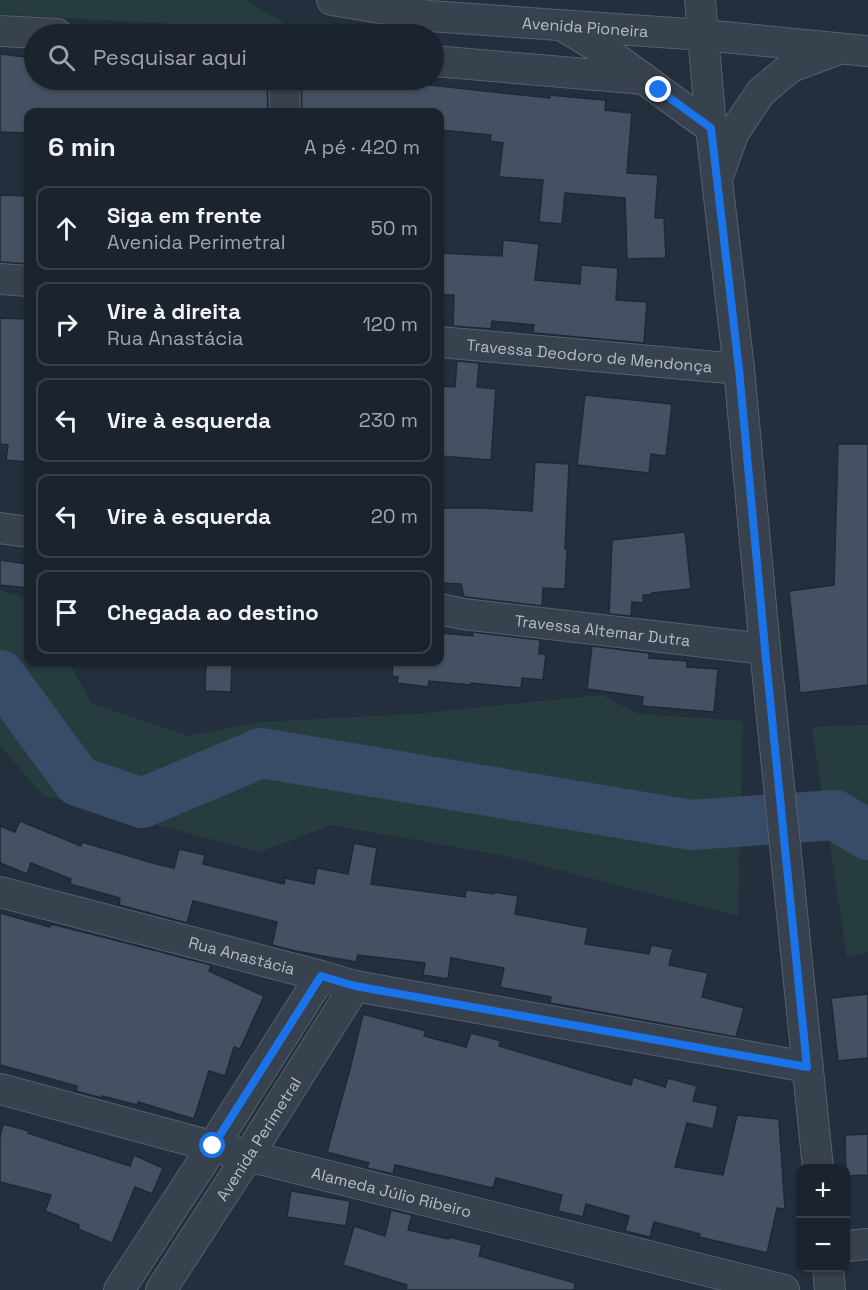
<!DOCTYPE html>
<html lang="pt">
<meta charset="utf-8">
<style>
:root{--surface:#1b232e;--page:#282f3a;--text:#f1f3f6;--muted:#a0a4aa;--line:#39404a}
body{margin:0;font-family:"Space Grotesk",sans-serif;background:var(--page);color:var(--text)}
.controls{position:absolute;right:18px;bottom:18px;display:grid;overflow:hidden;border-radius:12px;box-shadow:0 2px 4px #0004}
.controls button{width:54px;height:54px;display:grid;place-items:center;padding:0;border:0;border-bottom:2px solid var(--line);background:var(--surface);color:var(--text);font:30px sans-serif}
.stop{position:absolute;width:18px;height:18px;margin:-14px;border:4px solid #1a73e8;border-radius:50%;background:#fff}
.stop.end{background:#1a73e8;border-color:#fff;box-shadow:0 2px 6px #0008}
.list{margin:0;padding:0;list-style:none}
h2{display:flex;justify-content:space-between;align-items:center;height:78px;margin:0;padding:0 24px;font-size:26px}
h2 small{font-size:20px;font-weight:400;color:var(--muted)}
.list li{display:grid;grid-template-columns:39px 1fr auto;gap:18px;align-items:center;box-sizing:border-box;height:84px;margin:0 12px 12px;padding:0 12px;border:2px solid var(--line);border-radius:12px}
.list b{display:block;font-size:22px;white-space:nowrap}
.list p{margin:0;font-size:20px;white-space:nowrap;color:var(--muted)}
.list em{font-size:20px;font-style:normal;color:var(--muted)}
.icon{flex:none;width:33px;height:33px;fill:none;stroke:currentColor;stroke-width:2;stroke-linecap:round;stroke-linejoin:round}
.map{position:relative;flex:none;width:868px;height:1290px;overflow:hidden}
.search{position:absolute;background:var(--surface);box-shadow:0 2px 4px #0004;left:24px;top:24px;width:420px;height:66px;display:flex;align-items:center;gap:15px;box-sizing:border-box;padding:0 21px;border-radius:33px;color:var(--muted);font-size:22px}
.panel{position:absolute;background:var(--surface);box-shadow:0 2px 4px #0004;left:24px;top:108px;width:420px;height:558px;border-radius:12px}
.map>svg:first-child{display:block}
.green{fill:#263c3f}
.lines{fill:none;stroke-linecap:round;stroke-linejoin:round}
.river{stroke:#394c67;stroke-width:50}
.building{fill:#455162;stroke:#1f2835;stroke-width:1.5}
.minor-casing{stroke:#565f6c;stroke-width:32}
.minor{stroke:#38414e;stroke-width:30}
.route{stroke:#1a73e8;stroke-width:8}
.labels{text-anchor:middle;stroke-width:4.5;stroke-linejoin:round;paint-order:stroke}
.street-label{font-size:16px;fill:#b4bcc9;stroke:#1d2633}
</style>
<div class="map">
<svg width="868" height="1290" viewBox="0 0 868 1290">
<rect width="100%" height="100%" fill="#242f3e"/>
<g class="green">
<polygon points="0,0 246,0 297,31 0,14"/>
<polygon points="0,590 28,599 28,662 69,662 91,703 188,736 259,722 415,714 602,695 639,714 743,721 738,916 501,855 331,825 260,852 43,795 0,746"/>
<polygon points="868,725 868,952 847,957 812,727"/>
</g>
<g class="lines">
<polyline class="river" points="0,675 78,781 142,803 261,753 691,825 835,815 868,835"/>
</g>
<g class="building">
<polygon points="0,54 34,58 34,80 234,80 234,83 267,83 268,112 28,112 28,133 0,132"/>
<polygon points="301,80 383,80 550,98 550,95 581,98 606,100 605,110 632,113 627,173 658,175 655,218 664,218 666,258 627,259 625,198 565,193 562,224 539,222 543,180 499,177 503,143 490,141 491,135 440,130 440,112 302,112"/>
<polygon points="0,195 28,196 28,264 0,262"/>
<polygon points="503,240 539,244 535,280 580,284 581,265 618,268 616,300 647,302 644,343 533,333 534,325 492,321 491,329 453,326 454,295 440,295 440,253 502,256"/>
<polygon points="0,318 28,319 28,462 6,460 8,445 0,444"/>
<polygon points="457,361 479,363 477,387 496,389 491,460 440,456 440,386 455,387"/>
<polygon points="585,395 672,404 666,456 651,454 649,473 577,465"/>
<polygon points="838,444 868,444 868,685 800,693 789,591 834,585"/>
<polygon points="535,462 569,464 565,549 567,549 565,589 543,588 542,606 466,597 464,597 461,584 440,583 440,508 482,508 532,511"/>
<polygon points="685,532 691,589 652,593 652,595 643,595 643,603 632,602 631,616 609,614 612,540"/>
<polygon points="0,560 28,564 28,588 0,585"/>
<polygon points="472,632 540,640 539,654 546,654 543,680 522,678 521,688 471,683 471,685 429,681 428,687 397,683 398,677 392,676 393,662 440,662 440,633 473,636"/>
<polygon points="592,646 649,653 649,658 687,661 687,667 718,669 714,712 642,706 643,697 587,689"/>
<polygon points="206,662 232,662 231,692 205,691"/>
<polygon points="20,821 81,846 82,842 156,864 174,868 179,849 205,855 203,864 284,884 285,878 314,884 317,868 348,874 354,843 377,848 371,884 465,897 466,890 494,894 494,892 518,896 515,914 588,928 585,944 649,954 651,945 673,949 669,965 708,973 702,997 744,1008 736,1037 550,1003 551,997 500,987 504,968 451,958 448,979 423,975 425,963 358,955 356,962 295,951 272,945 277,922 193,901 187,923 119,905 120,898 70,884 71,879 31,863 27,874 0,863 0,826 15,832"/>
<polygon points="0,913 50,927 51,924 99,936 211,965 209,971 264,996 240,1049 234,1047 225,1076 209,1071 194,1119 138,1102 137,1105 102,1096 102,1098 76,1091 77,1086 0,1065"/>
<polygon points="868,994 868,1058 838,1061 831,998"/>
<polygon points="363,1014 426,1031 424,1036 466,1047 471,1033 501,1041 499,1046 631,1085 633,1077 665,1087 668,1078 697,1086 693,1101 718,1106 713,1129 687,1123 675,1167 723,1175 737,1115 779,1119 785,1209 777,1208 767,1253 699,1237 700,1234 654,1222 650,1237 625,1231 629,1216 586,1204 583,1217 558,1211 562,1195 496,1178 493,1188 395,1165 393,1174 367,1168 369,1163 327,1152 350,1069"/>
<polygon points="3,1124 29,1131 28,1133 130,1166 134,1155 163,1168 152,1194 135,1187 112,1243 78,1229 79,1225 45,1211 51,1195 0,1182 0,1137"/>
<polygon points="868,1134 868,1175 846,1176 845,1135"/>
<polygon points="291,1191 350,1201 346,1226 287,1217"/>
<polygon points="391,1210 412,1215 408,1230 449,1239 449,1237 482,1245 479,1256 575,1283 574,1290 406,1290 407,1285 343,1265 354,1226 385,1236"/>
</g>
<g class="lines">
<defs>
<g id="minor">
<path id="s1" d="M332,0L429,16L703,35L868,51"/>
<polyline points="700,0 711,128 739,369 765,649 818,1168"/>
<polyline points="568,29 614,57 711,128"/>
<polyline points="0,31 57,34"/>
<polyline points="434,61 644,79"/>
<polyline points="284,80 285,112"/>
<polyline points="719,173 734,132 761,92 791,67 834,51"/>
<polyline points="0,279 28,281"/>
<path id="s2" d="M440,342L739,369"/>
<polyline points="0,528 28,532"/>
<path id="s3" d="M440,609L463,614L765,649"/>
<path id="s4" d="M0,892L321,976L355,986L807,1067"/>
<path id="s5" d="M0,1089L248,1156L784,1290"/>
<polyline points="846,1246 868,1244"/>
<polyline points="828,1268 830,1290"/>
<polyline points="119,1290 213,1146 321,976"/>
<path id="s6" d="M161,1290L248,1156L355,986"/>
</g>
</defs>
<use href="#minor" class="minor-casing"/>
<use href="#minor" class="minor"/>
</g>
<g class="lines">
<polyline class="route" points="213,1146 321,976 355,986 807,1067 765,649 739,369 711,128 659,90"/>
</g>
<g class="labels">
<g class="street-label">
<text dy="6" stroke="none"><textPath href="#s1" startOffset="255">Avenida Pioneira</textPath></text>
<text dy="6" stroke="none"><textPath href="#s2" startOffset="150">Travessa Deodoro de Mendonça</textPath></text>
<text dy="6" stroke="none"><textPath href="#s3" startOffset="164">Travessa Altemar Dutra</textPath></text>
<text dy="6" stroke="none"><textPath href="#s4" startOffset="250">Rua Anastácia</textPath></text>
<text dy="6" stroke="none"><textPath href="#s6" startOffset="180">Avenida Perimetral</textPath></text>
<text dy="6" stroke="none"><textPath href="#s5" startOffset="405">Alameda Júlio Ribeiro</textPath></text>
</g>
</g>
</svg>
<div class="controls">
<button>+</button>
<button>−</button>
</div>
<div class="stop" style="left:213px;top:1146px"></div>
<div class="stop end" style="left:659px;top:90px"></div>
<div class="search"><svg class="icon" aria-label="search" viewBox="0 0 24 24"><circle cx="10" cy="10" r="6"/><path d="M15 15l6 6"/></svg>Pesquisar aqui</div>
<section class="panel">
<h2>6 min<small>A pé · 420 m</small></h2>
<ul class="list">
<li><svg class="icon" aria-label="ahead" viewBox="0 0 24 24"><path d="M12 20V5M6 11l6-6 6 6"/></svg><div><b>Siga em frente</b><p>Avenida Perimetral</p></div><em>50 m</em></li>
<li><svg class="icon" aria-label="right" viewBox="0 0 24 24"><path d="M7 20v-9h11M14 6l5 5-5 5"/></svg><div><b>Vire à direita</b><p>Rua Anastácia</p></div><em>120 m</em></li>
<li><svg class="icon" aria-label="left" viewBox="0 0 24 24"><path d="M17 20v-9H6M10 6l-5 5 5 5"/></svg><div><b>Vire à esquerda</b></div><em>230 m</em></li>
<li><svg class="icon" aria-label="left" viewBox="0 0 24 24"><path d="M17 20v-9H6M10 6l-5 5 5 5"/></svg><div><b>Vire à esquerda</b></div><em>20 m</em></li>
<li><svg class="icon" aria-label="arrive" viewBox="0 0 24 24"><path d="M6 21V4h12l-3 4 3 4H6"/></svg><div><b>Chegada ao destino</b></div></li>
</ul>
</section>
</div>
